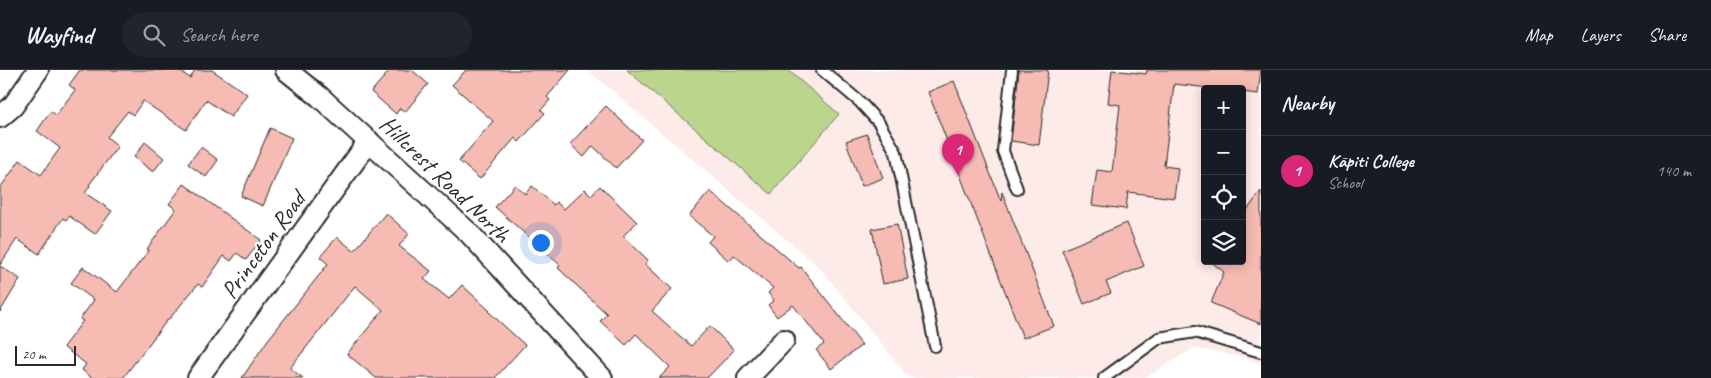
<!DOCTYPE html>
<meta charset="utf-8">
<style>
:root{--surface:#171b24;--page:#20242c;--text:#f1f3f6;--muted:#9ea1a6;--line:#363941;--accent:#db2777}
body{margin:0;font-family:Caveat,sans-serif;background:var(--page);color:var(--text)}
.controls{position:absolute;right:15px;top:15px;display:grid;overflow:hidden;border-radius:5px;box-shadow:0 2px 12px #0003}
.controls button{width:45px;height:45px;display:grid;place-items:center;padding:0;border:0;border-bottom:1px solid var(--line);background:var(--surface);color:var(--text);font:25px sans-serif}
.scale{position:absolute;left:15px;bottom:12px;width:61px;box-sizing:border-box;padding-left:5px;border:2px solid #2b2b2b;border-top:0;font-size:14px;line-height:18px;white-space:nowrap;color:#2b2b2b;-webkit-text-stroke:4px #fff;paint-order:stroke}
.you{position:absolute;left:540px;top:172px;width:18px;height:18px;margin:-12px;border:4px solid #fff;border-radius:50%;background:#1a73e8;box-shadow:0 0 0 8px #1a73e833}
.badge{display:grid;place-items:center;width:32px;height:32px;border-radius:50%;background:var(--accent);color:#fff;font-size:16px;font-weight:700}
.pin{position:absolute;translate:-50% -41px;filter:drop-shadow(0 1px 2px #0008)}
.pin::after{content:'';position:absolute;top:26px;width:18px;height:15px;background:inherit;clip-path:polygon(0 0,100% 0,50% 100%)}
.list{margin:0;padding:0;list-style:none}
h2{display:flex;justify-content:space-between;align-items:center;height:65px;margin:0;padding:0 20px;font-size:21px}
h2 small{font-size:16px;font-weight:400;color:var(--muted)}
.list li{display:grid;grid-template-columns:32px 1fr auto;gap:15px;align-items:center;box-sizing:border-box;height:70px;padding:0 20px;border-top:1px solid var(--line)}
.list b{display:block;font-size:19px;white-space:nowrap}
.list p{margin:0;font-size:16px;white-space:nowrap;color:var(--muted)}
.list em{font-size:16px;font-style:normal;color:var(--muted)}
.icon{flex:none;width:28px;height:28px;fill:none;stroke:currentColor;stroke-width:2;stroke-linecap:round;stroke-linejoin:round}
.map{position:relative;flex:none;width:1261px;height:308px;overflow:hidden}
header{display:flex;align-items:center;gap:30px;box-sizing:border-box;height:70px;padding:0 25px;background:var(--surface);border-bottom:1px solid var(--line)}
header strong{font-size:24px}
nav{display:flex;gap:28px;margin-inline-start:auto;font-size:18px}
.search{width:350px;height:45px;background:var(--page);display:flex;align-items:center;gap:12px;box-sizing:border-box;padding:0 18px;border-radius:28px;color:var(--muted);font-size:19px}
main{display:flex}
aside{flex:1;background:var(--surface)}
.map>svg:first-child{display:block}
.built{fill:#fcebe8;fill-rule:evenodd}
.green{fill:#bcd58c;stroke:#74805c}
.building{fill:#f6bbb2;stroke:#2b2b2b}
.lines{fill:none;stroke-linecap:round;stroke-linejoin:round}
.lane-casing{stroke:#2b2b2b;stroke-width:14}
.street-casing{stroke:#2b2b2b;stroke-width:24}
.lane{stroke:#fff;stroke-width:10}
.street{stroke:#fff;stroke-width:20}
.labels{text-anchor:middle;stroke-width:4.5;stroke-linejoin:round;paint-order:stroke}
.street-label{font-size:24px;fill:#2b2b2b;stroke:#fff}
</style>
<header>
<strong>Wayfind</strong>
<div class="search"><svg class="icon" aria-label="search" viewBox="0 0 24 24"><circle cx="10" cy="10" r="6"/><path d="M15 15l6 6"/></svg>Search here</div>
<nav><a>Map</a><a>Layers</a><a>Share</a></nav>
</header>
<main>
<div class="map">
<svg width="1261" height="308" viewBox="0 0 1261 308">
<rect width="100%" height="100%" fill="#fff"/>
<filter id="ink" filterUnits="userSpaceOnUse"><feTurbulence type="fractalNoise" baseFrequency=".02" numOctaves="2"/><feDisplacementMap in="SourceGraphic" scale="10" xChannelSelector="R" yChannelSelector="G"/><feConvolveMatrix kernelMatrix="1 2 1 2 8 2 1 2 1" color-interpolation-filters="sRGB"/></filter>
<g filter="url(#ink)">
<path class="built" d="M588,0H1261V294L1242,287L1194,278L1144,308H909L821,199ZM1205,19H1242V191H1205Z"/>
<polygon class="green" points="627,0 788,0 839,44 771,124"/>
<g class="building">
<polygon points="80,0 178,0 190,8 195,0 212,0 247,24 231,47 206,30 186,60 143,31 133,45 128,41 107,67 118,76 89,115 90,116 85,123 112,141 95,164 69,146 66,150 63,148 39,184 17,169 0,195 0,118 20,90 41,105 60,78 37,61 51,41 56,45 75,20 69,15"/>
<polygon points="390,0 412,0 428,14 405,42 400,38 396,44 371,22"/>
<polygon points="466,0 570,0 547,27 550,30 541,40 545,43 519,72 515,68 480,109 459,91 493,51 452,15"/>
<polygon points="1019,0 1048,0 1039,75 1011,71"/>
<polygon points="1112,0 1146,4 1147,0 1261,0 1258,24 1242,22 1242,19 1218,19 1174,14 1164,96 1178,98 1174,128 1128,122 1126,139 1092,135 1097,100 1112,102 1120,35 1108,33"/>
<polygon points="954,11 1001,131 1002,122 1054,256 1023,268 928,22"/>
<polygon points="606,36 642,70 616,98 593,76 584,87 570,74"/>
<polygon points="270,58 292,68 263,136 241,126"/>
<polygon points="867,64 883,108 862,116 846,71"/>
<polygon points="145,72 164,88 153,102 134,87"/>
<polygon points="201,77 218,90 206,107 188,94"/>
<polygon points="184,114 261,170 246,190 237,183 231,191 224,186 202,217 198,214 170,248 168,249 123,308 92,308 82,300 86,294 63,277 83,251 80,249 94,230 71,213 83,197 117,222 149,180 147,179 176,139 169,134"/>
<polygon points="515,115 525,124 532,116 554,135 556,132 564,139 585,119 591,125 600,116 637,152 623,166 648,190 645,194 672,219 652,241 691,276 710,256 734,280 707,308 659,308 670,297 636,264 626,275 600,251 607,244 558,198 560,195 495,137"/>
<polygon points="710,121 799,198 801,197 862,275 831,299 816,280 824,274 793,235 777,247 768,235 774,230 768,223 773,218 734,185 729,191 708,172 713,166 689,146"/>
<polygon points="1261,121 1261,254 1211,233 1224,202 1210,191 1242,191 1242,147"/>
<polygon points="386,143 409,164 399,176 431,201 424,209 449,229 462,215 490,241 489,242 525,275 495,308 376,308 347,284 383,240 355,216 290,298 303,308 242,308 267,271 328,194 320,187 337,167 354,181"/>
<polygon points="1127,153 1144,196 1106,212 1111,223 1084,234 1062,180"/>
<polygon points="897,154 908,209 883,214 872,159"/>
<polygon points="0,196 20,209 0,242"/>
</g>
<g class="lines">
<defs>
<g id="lane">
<polyline points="822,0 860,32 879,53 896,82 935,276"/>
<polyline points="1012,0 1003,81 1017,119"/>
<polyline points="1104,308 1159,268 1195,262 1261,282"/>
</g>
<g id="street">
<polyline points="286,0 320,27 469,163 602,308"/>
<polyline points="0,47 13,36 38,0"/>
<polyline points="198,308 369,71"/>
<polyline points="748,308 784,270"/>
</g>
</defs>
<use href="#lane" class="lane-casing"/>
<use href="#street" class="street-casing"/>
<use href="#lane" class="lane"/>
<use href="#street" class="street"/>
</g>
</g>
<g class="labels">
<g class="street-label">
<text transform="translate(445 109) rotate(44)" y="8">Hillcrest Road North</text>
<text transform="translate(263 175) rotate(-54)" y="8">Princeton Road</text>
</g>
</g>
</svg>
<div class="controls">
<button>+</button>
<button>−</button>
<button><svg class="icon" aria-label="locate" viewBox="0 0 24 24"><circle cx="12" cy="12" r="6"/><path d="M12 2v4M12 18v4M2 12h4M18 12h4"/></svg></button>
<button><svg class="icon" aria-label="layers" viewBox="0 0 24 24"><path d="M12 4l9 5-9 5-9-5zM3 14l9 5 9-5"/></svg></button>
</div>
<div class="scale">20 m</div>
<div class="you"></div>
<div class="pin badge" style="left:958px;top:105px">1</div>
</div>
<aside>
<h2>Nearby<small></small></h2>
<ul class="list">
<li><span class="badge">1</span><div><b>Kāpiti College</b><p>School</p></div><em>140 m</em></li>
</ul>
</aside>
</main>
